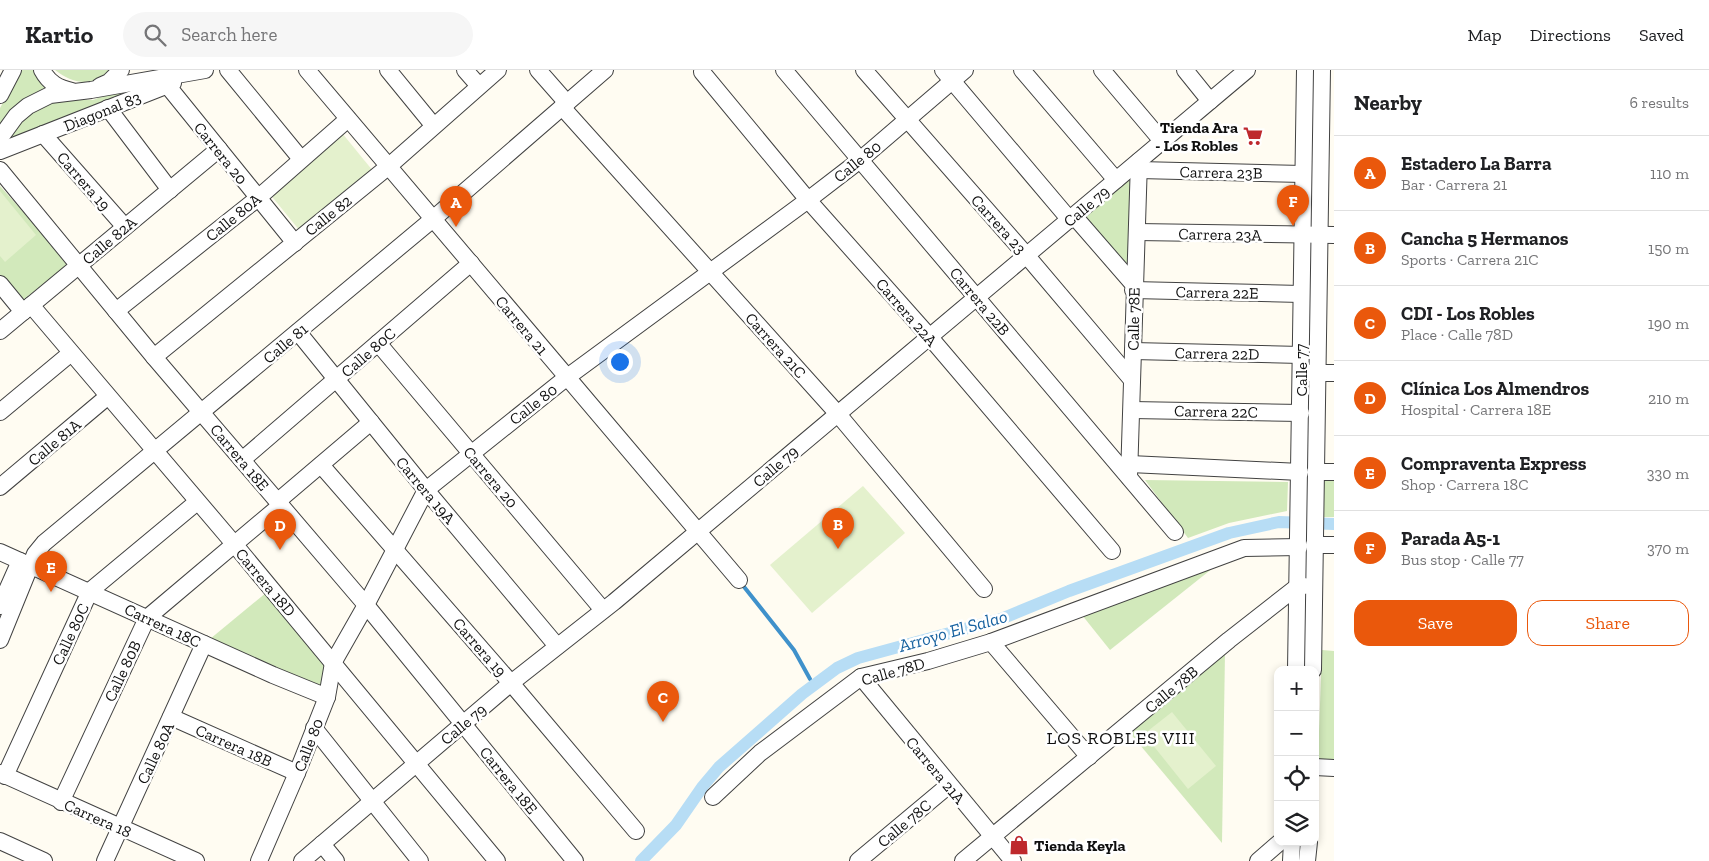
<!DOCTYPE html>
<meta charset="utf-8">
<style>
:root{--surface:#fff;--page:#f6f6f6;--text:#202124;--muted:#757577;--line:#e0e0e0;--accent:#ea580c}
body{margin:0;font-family:"Zilla Slab",serif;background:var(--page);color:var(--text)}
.controls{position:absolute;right:15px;bottom:15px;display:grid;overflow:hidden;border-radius:10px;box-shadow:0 2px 8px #0003}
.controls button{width:45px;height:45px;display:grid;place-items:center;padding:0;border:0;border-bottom:1px solid var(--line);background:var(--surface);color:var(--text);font:25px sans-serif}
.you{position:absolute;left:619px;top:291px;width:18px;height:18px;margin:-12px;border:4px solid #fff;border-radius:50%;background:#1a73e8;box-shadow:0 0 0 8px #1a73e833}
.badge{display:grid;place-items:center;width:32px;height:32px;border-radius:50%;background:var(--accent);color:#fff;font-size:16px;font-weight:700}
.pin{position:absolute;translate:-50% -41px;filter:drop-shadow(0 1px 2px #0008)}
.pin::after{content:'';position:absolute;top:26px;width:18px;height:15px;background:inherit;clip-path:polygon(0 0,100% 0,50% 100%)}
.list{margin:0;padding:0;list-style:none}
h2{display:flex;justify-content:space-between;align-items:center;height:65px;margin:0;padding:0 20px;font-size:21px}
h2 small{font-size:16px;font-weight:400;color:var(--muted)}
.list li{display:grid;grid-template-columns:32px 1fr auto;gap:15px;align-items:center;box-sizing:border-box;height:75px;padding:0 20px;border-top:1px solid var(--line)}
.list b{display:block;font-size:19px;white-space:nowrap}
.list p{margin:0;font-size:16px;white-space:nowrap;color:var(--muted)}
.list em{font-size:16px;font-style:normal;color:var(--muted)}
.actions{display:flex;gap:10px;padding:15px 20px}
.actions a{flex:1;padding:11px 0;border:1px solid var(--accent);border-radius:15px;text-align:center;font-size:18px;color:var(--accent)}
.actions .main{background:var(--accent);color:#fff}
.icon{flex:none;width:28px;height:28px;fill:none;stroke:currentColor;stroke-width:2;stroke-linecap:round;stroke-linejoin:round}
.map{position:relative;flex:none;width:1334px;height:791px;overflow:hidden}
header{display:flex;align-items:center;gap:30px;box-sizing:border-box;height:70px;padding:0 25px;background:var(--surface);border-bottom:1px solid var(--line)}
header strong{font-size:24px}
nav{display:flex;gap:28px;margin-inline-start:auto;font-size:18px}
.search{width:350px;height:45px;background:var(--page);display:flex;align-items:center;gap:12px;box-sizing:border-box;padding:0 18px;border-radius:28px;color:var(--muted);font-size:19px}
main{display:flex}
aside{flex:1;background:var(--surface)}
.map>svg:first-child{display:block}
.green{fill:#d2e9bb}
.pitch{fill:#e4f1cd}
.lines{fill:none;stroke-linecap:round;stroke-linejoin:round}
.stream{stroke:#3f91cb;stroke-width:4}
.canal{stroke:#b7ddf5;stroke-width:12}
.minor-casing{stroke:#424242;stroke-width:18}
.minor{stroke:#fff;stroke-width:16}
.labels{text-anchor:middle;stroke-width:5;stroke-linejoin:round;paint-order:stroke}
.street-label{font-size:16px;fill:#0f0f0f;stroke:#fff}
.poi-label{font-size:16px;font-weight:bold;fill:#0f0f0f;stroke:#fff;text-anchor:end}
.water-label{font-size:18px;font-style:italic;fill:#1963a0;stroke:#fff}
.neighbourhood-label{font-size:18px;letter-spacing:1px;fill:#0f0f0f;stroke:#fff}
</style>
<header>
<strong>Kartio</strong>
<div class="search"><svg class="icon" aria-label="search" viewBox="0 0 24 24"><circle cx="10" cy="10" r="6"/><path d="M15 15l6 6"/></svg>Search here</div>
<nav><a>Map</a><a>Directions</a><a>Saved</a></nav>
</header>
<main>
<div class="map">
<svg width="1334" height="791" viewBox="0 0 1334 791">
<rect width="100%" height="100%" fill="#fffcf2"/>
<g class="green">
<polygon points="21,0 34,0 52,20 0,63 0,38"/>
<path d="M55,0H111C92,17 75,15 55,0Z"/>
<polygon points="163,11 5,75 24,44 55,27 93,30 108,24"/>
<polygon points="1136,100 1132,205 1078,146"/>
<polygon points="0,116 70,194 19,233 0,209"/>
<polygon points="1324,409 1334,409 1334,447 1323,447"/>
<polygon points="1145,410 1288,412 1287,441 1229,453 1188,468"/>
<polygon points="1223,490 1110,580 1082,545"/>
<polygon points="267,522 326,592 322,618 210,569"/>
<polygon points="1322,580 1334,581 1334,689 1318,689"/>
<polygon points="1225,583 1222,773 1130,663"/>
</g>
<g class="pitch">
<polygon points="342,63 373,101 300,161 269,123"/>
<polygon points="0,121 36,165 5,192 0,186"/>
<polygon points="863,416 905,463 812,543 770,495"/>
<polygon points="1172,642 1216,696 1188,719 1144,664"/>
</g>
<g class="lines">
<polyline class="stream" points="741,513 794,580 810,609"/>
<polyline class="canal" points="641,791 676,755 703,716 719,697 802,624 837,598 858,588 1001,549 1069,521 1229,463 1279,452 1334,454"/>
<defs>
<g id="minor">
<path d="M42,0C49,13 58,18 72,21"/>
<polyline points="228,0 301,89"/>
<polyline points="307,0 739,510"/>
<polyline points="388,0 433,55"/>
<polyline points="465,0 479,16"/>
<polyline points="538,0 567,33"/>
<polyline points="784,0 1175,462"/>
<polyline points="864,0 1027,186 1132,310"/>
<polyline points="943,0 1070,150"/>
<polyline points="1022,0 1116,110"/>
<polyline points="1102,0 1162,71"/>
<polyline points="1185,0 1210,31"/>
<polyline points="702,2 808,130 928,265 1112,481"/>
<polyline points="167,15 295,173"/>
<polyline points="100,16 109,12 121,0"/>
<polyline points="0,25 13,0"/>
<polyline points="562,37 837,343 984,519"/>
<polyline points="108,38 170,120"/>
<polyline points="43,64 125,157"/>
<polyline points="0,68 16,46 28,36 50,25 91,20 205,0"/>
<polyline points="0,81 173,13"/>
<polyline points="0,100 154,287 366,535 575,791"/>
<polyline points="1139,100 1303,104"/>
<polyline points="1074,146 1134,215"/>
<polyline points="1137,162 1334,165"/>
<polyline points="0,214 23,242"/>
<polyline points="1133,220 1301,224"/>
<polyline points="31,235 235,475 497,791"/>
<polyline points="116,241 258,128 348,49"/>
<polyline points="0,261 219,79"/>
<polyline points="298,262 426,420 557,576"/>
<polyline points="378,273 603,540"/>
<polyline points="1133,281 1301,285"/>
<polyline points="154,287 389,96 498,0"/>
<polyline points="1306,303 1334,303"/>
<polyline points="1132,340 1301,343"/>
<polyline points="0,342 71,283"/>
<polyline points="242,390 471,193"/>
<polyline points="1130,394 1300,402"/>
<polyline points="321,395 511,613 636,761"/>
<polyline points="1316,402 1334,402"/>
<polyline points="1129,407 1139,91"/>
<polyline points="0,417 107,327"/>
<polyline points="278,431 371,352"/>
<polyline points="1314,475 1334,475"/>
<polyline points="0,482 273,605 327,627"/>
<polyline points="0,536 20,491"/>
<polyline points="0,570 35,484 44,473 433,149 605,0"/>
<polyline points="991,572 1089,687"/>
<polyline points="1296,600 1305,0"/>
<polyline points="1313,600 1322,0"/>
<polyline points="861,607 1013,791"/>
<polyline points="171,647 297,703"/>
<polyline points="314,658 420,791"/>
<polyline points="1315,697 1334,698"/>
<polyline points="0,703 196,791"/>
<polyline points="5,706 90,521 197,432"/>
<polyline points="713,727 760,683 861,607 928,591 991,572 1244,478 1299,477"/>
<polyline points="61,732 147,548 281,435"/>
<polyline points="0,771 44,791"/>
<polyline points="322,774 336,791"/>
<polyline points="105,791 204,574"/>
<polyline points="259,791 297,703 327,627 333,593 366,535 426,420 566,308 808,130 860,90 965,0"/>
<polyline points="302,791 511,613 614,532 1247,0"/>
<polyline points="858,791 949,715"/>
<polyline points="963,791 1229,570 1298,516 1304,516"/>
<polyline points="1258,791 1280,772"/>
<polyline points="1291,791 1292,772"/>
<polyline points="1307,791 1309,772"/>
</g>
</defs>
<use href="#minor" class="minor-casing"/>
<use href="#minor" class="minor"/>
</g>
<defs>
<symbol id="supermarket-bare" viewBox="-9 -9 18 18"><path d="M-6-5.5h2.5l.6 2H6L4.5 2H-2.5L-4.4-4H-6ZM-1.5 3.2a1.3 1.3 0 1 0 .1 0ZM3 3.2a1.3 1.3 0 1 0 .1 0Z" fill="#be292d" stroke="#fff" stroke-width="2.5" paint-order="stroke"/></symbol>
<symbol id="shop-bare" viewBox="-9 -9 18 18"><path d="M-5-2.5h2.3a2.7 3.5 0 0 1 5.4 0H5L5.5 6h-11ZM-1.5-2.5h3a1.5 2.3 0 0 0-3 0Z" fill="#be292d" stroke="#fff" stroke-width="2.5" paint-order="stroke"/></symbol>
</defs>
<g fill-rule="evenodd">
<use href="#supermarket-bare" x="1239" y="52" width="28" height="28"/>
<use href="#shop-bare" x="1005" y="761" width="28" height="28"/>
</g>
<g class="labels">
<g class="street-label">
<text transform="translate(102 41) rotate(-22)" y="6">Diagonal 83</text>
<text transform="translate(221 83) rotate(51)" y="6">Carrera 20</text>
<text transform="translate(857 91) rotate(-39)" y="6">Calle 80</text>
<text transform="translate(1221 102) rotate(1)" y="6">Carrera 23B</text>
<text transform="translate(84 111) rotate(49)" y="6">Carrera 19</text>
<text transform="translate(1086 136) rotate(-40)" y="6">Calle 79</text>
<text transform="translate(328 145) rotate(-39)" y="6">Calle 82</text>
<text transform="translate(233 147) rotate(-39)" y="6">Calle 80A</text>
<text transform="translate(999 154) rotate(48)" y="6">Carrera 23</text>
<text transform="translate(1220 164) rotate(1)" y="6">Carrera 23A</text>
<text transform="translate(109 170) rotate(-40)" y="6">Calle 82A</text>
<text transform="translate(1217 222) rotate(1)" y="6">Carrera 22E</text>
<text transform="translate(980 231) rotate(50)" y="6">Carrera 22B</text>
<text transform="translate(907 242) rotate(49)" y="6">Carrera 22A</text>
<text transform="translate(1133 249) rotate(-89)" y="6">Calle 78E</text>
<text transform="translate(522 255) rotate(50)" y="6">Carrera 21</text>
<text transform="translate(285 273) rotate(-40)" y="6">Calle 81</text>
<text transform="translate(776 275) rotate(48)" y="6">Carrera 21C</text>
<text transform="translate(368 282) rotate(-41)" y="6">Calle 80C</text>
<text transform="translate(1217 283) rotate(1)" y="6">Carrera 22D</text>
<text transform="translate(1301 300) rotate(-90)" y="6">Calle 77</text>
<text transform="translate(533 334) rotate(-38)" y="6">Calle 80</text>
<text transform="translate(1216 341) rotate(1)" y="6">Carrera 22C</text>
<text transform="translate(54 372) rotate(-40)" y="6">Calle 81A</text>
<text transform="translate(240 387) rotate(50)" y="6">Carrera 18E</text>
<text transform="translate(775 396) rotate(-41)" y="6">Calle 79</text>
<text transform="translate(491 407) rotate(50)" y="6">Carrera 20</text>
<text transform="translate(426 420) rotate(50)" y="6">Carrera 19A</text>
<text transform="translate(266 512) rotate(50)" y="6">Carrera 18D</text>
<text transform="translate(163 555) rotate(25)" y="6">Carrera 18C</text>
<text transform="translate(70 564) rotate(-65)" y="6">Calle 80C</text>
<text transform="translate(480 577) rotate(49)" y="6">Carrera 19</text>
<text transform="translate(122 601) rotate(-65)" y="6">Calle 80B</text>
<text transform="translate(893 601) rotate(-16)" y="6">Calle 78D</text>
<text transform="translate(1171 619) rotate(-40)" y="6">Calle 78B</text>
<text transform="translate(463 654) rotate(-40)" y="6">Calle 79</text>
<text transform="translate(234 675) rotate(24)" y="6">Carrera 18B</text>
<text transform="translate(308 675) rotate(-69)" y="6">Calle 80</text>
<text transform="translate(155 683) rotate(-65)" y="6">Calle 80A</text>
<text transform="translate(936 700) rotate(50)" y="6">Carrera 21A</text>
<text transform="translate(509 710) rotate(51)" y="6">Carrera 18E</text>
<text transform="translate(98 748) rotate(24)" y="6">Carrera 18</text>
<text transform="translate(904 753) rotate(-40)" y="6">Calle 78C</text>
</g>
<g class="poi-label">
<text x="1238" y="63">Tienda Ara<tspan x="1238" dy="18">- Los Robles</tspan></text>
<text x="1034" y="781" text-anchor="start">Tienda Keyla</text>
</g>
<g class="water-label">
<text transform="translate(953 561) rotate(-16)" y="6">Arroyo El Salao</text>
</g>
<g class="neighbourhood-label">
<text x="1121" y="674">LOS ROBLES VIII</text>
</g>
</g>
</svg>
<div class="controls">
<button>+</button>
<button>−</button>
<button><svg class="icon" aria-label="locate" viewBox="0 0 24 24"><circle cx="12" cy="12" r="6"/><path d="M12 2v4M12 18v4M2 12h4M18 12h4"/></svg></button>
<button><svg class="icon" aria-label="layers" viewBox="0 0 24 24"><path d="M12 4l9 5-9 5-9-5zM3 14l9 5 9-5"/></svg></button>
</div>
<div class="you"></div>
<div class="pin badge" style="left:456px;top:157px">A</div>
<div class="pin badge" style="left:838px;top:479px">B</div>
<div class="pin badge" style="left:663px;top:652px">C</div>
<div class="pin badge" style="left:280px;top:480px">D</div>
<div class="pin badge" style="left:51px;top:522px">E</div>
<div class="pin badge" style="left:1293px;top:156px">F</div>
</div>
<aside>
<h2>Nearby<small>6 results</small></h2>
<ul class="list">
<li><span class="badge">A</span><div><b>Estadero La Barra</b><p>Bar · Carrera 21</p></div><em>110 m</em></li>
<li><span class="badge">B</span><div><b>Cancha 5 Hermanos</b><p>Sports · Carrera 21C</p></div><em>150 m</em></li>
<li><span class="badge">C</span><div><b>CDI - Los Robles</b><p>Place · Calle 78D</p></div><em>190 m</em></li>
<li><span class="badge">D</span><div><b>Clínica Los Almendros</b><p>Hospital · Carrera 18E</p></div><em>210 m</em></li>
<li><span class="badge">E</span><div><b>Compraventa Express</b><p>Shop · Carrera 18C</p></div><em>330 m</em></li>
<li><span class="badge">F</span><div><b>Parada A5-1</b><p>Bus stop · Calle 77</p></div><em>370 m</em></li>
</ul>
<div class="actions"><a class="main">Save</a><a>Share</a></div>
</aside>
</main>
